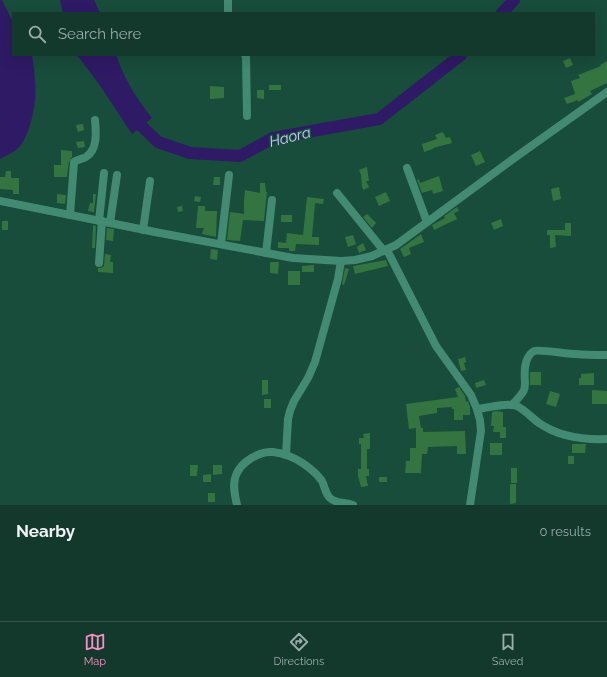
<!DOCTYPE html>
<style>
:root{--surface:#12392c;--page:#1b4034;--text:#f1f3f6;--muted:#9caca9;--line:#315348;--accent:#fa8fc7}
body{margin:0;font-family:Raleway,sans-serif;background:var(--page);color:var(--text)}
.list{margin:0;padding:0;list-style:none}
h2{display:flex;justify-content:space-between;align-items:center;height:52px;margin:0;padding:0 16px;font-size:17px}
h2 small{font-size:13px;font-weight:400;color:var(--muted)}
.icon{flex:none;width:22px;height:22px;fill:none;stroke:currentColor;stroke-width:2;stroke-linecap:round;stroke-linejoin:round}
.map{position:relative;flex:none;width:607px;height:505px;overflow:hidden}
.search{position:absolute;background:var(--surface);box-shadow:0 4px 16px #0002;left:12px;right:12px;top:12px;height:44px;display:flex;align-items:center;gap:10px;box-sizing:border-box;padding:0 14px;border-radius:0px;color:var(--muted);font-size:15px}
.sheet{height:116px;background:var(--surface)}
nav{display:flex;justify-content:space-around;align-items:center;box-sizing:border-box;height:56px;border-top:1px solid var(--line);background:var(--surface);font-size:11px;color:var(--muted)}
nav a{display:grid;justify-items:center;gap:2px}
nav .on{color:var(--accent)}
.map>svg:first-child{display:block}
.water{fill:#2e1a65}
.lines{fill:none;stroke-linecap:round;stroke-linejoin:round}
.river{stroke:#2e1a65;stroke-width:12}
.building{fill:#347440}
.minor{stroke:#428a71;stroke-width:8}
.tertiary{stroke:#428a71;stroke-width:8}
.labels{text-anchor:middle;stroke-width:3;stroke-linejoin:round;paint-order:stroke}
.water-label{font-size:15px;font-style:italic;fill:#cdcaf6;stroke:#184c3b}
</style>
<div class="map">
<svg width="607" height="505" viewBox="0 0 607 505">
<rect width="100%" height="100%" fill="#184c3b"/>
<g class="water">
<path d="M0,0H2L13,22V55H32C36,82 38,102 29,128C26,136 23,144 16,150C12,153 5,156 0,159Z"/>
<polygon points="60,0 94,0 100,13 63,13"/>
<path d="M77,55H116C124,78 137,100 152,118L132,134L101,87Z"/>
</g>
<g class="lines">
<g class="river">
<polyline points="502,13 514,0"/>
<polyline points="131,116 158,142 190,153 240,156 273,138 379,119 461,55"/>
</g>
</g>
<g class="building">
<polygon points="570,58 573,65 566,68 563,61"/>
<polygon points="607,61 607,83 590,91 592,94 578,102 578,100 567,104 564,98 575,94 571,81 580,78 578,75 601,66 600,65"/>
<rect x="269" y="85" width="12" height="5"/>
<polygon points="210,86 224,87 224,98 210,99"/>
<polygon points="257,90 264,90 264,99 257,98"/>
<polygon points="83,124 84,130 78,132 76,125"/>
<polygon points="443,132 446,138 450,137 452,143 433,148 433,149 424,152 422,144 437,139 435,135"/>
<polygon points="84,141 85,147 78,148 76,142"/>
<polygon points="61,150 72,151 72,157 69,162 67,177 54,177 54,165 61,165"/>
<polygon points="480,151 485,162 476,166 471,155"/>
<polygon points="367,167 369,181 366,181 369,187 364,190 362,187 361,175 359,170"/>
<polygon points="6,171 11,171 11,178 19,178 19,194 13,194 13,190 0,189 0,177 5,177"/>
<polygon points="439,176 443,191 433,194 432,190 422,193 417,180 419,179 420,183"/>
<polygon points="214,177 220,177 220,185 213,185"/>
<polygon points="260,183 265,183 266,192 267,192 264,221 243,220 240,241 227,240 230,212 244,214 244,201 245,190 260,193"/>
<polygon points="559,187 561,199 553,201 551,189"/>
<polygon points="386,192 390,201 379,206 375,197"/>
<polygon points="57,194 66,195 65,204 57,203"/>
<polygon points="93,194 96,194 94,212 88,211 90,203 93,203"/>
<polygon points="195,196 201,197 200,202 194,201"/>
<polygon points="307,197 324,199 323,204 315,203 312,237 319,237 319,245 296,244 295,251 289,251 289,248 278,248 278,242 286,243 287,233 303,235"/>
<polygon points="182,206 183,211 178,212 177,207"/>
<polygon points="198,206 205,206 205,211 217,211 216,237 202,234 204,228 196,228"/>
<polygon points="457,207 459,211 454,213 457,219 434,230 432,225 445,218 444,216"/>
<polygon points="367,214 376,223 372,228 363,217"/>
<rect x="281" y="215" width="11" height="7"/>
<polygon points="501,219 503,226 494,230 491,223"/>
<rect x="2" y="221" width="6" height="9"/>
<polygon points="565,223 571,223 571,236 555,235 556,247 550,248 550,235 547,235 547,230 565,230"/>
<polygon points="93,225 96,226 95,248 92,248"/>
<polygon points="107,228 114,229 113,241 106,240"/>
<polygon points="421,234 424,242 409,248 411,254 404,257 400,249"/>
<polygon points="353,235 356,244 348,247 345,237"/>
<polygon points="363,243 366,250 359,253 357,247"/>
<polygon points="211,249 218,250 217,260 210,259"/>
<polygon points="105,254 111,255 110,262 113,262 113,273 98,272 98,268 101,268 104,266"/>
<polygon points="386,260 388,266 355,274 353,266"/>
<polygon points="270,262 279,262 278,274 270,273"/>
<polygon points="314,265 314,272 302,272 302,266"/>
<polygon points="345,268 349,269 344,285 342,284"/>
<rect x="288" y="271" width="12" height="14"/>
<polygon points="465,357 466,362 464,363 466,370 461,371 458,359"/>
<rect x="530" y="372" width="11" height="13"/>
<polygon points="594,373 594,385 579,385 579,378 581,378 581,374"/>
<polygon points="262,380 268,380 268,394 262,395"/>
<polygon points="484,380 486,385 476,388 475,383"/>
<polygon points="459,387 465,396 466,402 468,401 470,407 470,415 463,415 463,420 454,420 454,409 452,409 452,407 437,408 437,413 419,416 421,428 423,428 423,432 465,431 466,454 457,454 457,446 428,447 427,454 422,454 421,473 405,473 406,461 410,461 410,448 416,448 416,428 409,429 406,404 458,397 455,389"/>
<polygon points="592,390 607,391 607,404 592,404"/>
<polygon points="550,391 560,394 556,407 546,404"/>
<rect x="264" y="399" width="7" height="9"/>
<polygon points="496,411 503,412 503,427 506,427 506,438 500,438 500,432 493,432 494,426 491,426 492,412"/>
<polygon points="370,433 370,449 367,449 367,469 369,469 369,476 366,476 368,486 361,487 358,476 358,469 361,469 361,444 359,444 359,438 364,438 363,434"/>
<rect x="490" y="443" width="12" height="12"/>
<polygon points="572,444 586,444 585,453 572,453"/>
<rect x="568" y="456" width="6" height="8"/>
<polygon points="190,465 198,465 197,476 190,476"/>
<polygon points="213,465 222,465 222,474 213,475"/>
<rect x="511" y="468" width="6" height="15"/>
<polygon points="211,474 211,482 203,482 203,475"/>
<rect x="379" y="477" width="8" height="5"/>
<polygon points="510,484 516,484 516,503 510,504"/>
<rect x="208" y="493" width="7" height="9"/>
</g>
<g class="lines">
<g class="minor">
<polyline points="228,13 228,0"/>
<polyline points="245,55 246,57 247,116"/>
<polyline points="407,168 427,222"/>
<polyline points="337,193 384,251"/>
<path d="M70,215L74,162C78,159 83,159 86,157C98,149 96,132 95,120"/>
<polyline points="99,221 104,173"/>
<polyline points="110,223 117,175"/>
<polyline points="143,230 150,181"/>
<polyline points="221,244 229,175"/>
<polyline points="387,250 436,346 471,395 477,409 480,420 481,431 470,505"/>
<polyline points="266,253 272,200"/>
<polyline points="99,263 102,221"/>
<path d="M512,405C531,385 523,390 525,367C526,361 528,354 534,351C540,349 567,354 576,354C586,355 597,355 607,355"/>
<path d="M477,409C487,408 508,402 517,406C525,410 532,418 539,423C559,437 583,440 607,439"/>
<polyline points="286,455 288,419 290,411 294,401 308,378 315,362 338,279 341,261"/>
<path d="M237,505C235,496 232,484 236,475C241,462 259,451 273,452C283,453 296,458 304,464C311,469 318,475 322,481C325,487 325,493 330,498C336,504 345,502 353,505"/>
</g>
<polyline class="tertiary" points="0,201 155,232 293,258 341,261 355,260 372,256 396,245 513,159 607,92"/>
</g>
<g class="labels">
<g class="water-label">
<text transform="translate(290 137) rotate(-14)" y="5">Haora</text>
</g>
</g>
</svg>
<div class="search"><svg class="icon" aria-label="search" viewBox="0 0 24 24"><circle cx="10" cy="10" r="6"/><path d="M15 15l6 6"/></svg>Search here</div>
</div>
<section class="sheet">
<h2>Nearby<small>0 results</small></h2>
<ul class="list">
</ul>
</section>
<nav>
<a class="on"><svg class="icon" aria-label="map" viewBox="0 0 24 24"><path d="M3 6l6-2 6 2 6-2v14l-6 2-6-2-6 2zM9 4v14M15 6v14"/></svg>Map</a>
<a><svg class="icon" aria-label="directions" viewBox="0 0 24 24"><path d="M12 3l9 9-9 9-9-9zM9 14v-3h6M13 9l2 2-2 2"/></svg>Directions</a>
<a><svg class="icon" aria-label="saved" viewBox="0 0 24 24"><path d="M7 4h10v16l-5-4-5 4z"/></svg>Saved</a>
</nav>
